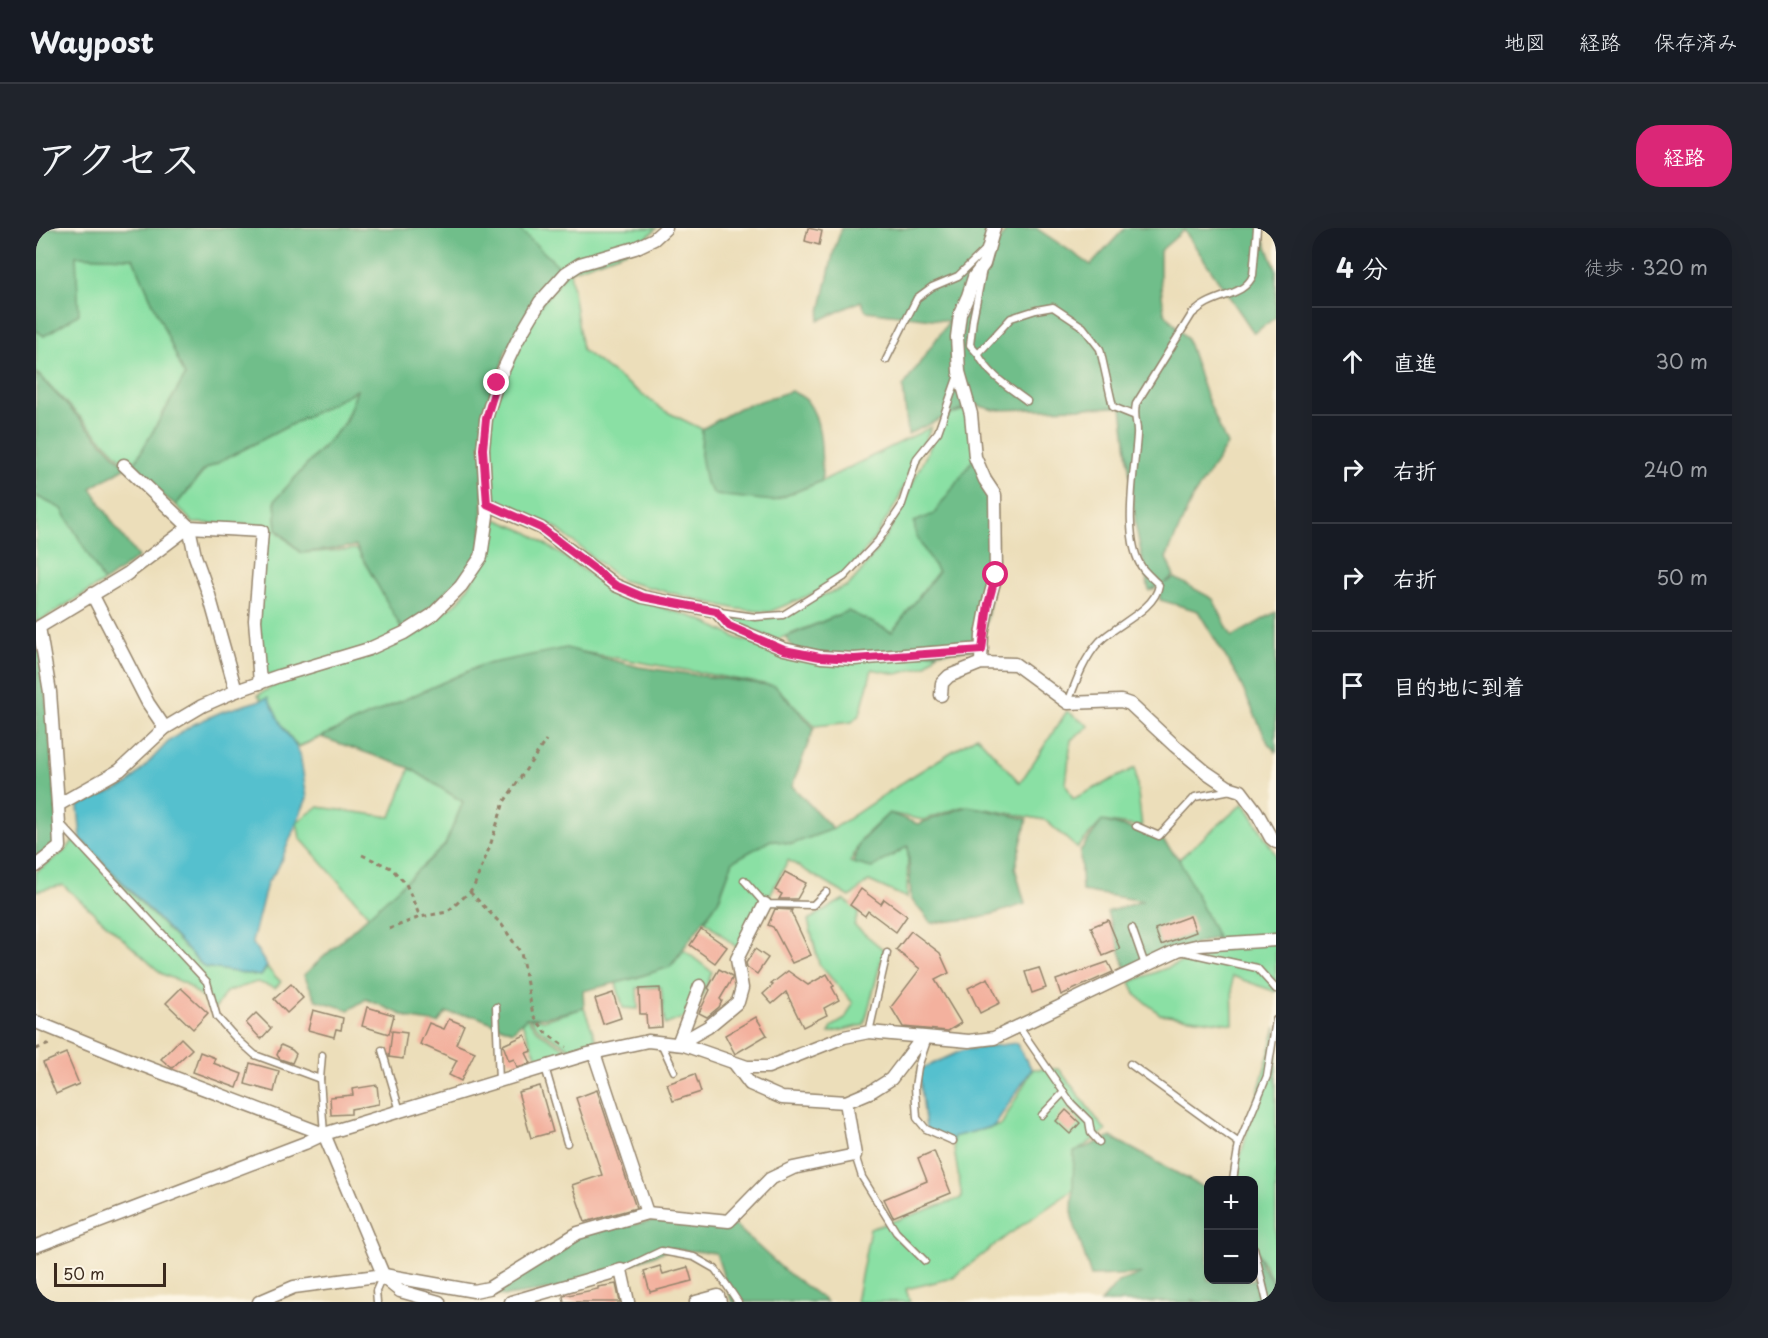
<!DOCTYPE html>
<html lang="ja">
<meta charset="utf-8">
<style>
:root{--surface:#171b24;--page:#20242c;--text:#f1f3f6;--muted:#9ea1a6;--line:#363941;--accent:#db2777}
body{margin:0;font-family:"Playpen Sans","Klee One",sans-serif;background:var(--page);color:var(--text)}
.controls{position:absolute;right:18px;bottom:18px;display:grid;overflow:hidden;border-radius:12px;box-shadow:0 6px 24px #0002}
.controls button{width:54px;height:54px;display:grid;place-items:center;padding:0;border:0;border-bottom:2px solid var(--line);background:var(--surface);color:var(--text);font:30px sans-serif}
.scale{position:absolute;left:18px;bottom:15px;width:112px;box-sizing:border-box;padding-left:6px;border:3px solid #3b2a1e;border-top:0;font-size:16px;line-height:21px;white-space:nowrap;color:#3b2a1e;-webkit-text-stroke:4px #fcf5e5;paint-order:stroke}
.stop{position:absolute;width:18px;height:18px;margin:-14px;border:4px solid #db2777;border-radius:50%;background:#fff}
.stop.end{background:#db2777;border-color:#fff;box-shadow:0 2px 6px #0008}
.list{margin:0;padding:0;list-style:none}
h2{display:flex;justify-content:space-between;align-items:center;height:78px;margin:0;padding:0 24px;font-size:26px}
h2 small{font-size:20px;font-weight:400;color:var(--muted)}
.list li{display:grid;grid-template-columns:39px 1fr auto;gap:18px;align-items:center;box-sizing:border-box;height:108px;padding:0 24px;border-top:2px solid var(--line)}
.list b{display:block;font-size:22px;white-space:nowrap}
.list em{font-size:20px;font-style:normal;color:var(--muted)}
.icon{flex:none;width:33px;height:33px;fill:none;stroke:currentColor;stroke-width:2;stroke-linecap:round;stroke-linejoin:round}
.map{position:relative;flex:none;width:1240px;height:1074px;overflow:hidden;border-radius:24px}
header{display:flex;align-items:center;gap:36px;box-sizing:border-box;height:84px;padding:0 30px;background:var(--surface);border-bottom:2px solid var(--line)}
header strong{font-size:28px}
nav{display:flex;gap:33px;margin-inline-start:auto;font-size:21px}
.intro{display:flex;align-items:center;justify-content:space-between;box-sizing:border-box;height:144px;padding:0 36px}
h1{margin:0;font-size:42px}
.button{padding:15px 27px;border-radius:24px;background:var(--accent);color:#fff;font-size:21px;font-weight:700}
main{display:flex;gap:36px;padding:0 36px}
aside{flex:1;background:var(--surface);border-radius:24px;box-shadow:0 6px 24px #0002}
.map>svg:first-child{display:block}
.green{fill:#8ae0a4;stroke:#628561;stroke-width:1.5}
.forest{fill:#6fbe8a;stroke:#557454;stroke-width:1.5}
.water{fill:#54c0ce;stroke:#487576;stroke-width:1.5}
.building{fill:#f3b19e}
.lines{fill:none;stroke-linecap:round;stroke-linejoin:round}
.lane-casing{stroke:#94846c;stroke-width:9}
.street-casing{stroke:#94846c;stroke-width:15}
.path{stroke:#94846c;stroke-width:3;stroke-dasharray:4.5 4.5;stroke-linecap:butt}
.lane{stroke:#fff;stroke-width:6}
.street{stroke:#fff;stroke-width:12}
.route{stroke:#db2777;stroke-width:8}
</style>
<header>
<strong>Waypost</strong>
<nav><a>地図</a><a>経路</a><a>保存済み</a></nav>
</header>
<div class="intro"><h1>アクセス</h1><a class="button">経路</a></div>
<main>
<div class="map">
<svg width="1240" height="1074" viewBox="0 0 1240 1074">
<rect width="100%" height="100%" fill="#fcf5e5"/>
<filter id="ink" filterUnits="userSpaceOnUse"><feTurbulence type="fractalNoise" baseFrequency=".0167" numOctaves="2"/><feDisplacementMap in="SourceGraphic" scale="12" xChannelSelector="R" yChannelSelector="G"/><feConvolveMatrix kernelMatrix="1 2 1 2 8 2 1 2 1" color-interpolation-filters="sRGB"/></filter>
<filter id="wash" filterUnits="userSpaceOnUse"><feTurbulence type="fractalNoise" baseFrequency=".008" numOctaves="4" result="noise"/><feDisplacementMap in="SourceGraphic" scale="24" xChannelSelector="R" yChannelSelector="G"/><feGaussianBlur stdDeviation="1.35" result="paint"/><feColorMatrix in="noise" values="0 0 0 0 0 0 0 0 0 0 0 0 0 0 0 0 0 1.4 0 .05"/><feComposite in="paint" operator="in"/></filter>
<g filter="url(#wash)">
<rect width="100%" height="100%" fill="#ecdeba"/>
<g class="green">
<polygon points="477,0 621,0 599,20 534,43 546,122 629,183 666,201 665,227 737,273 786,253 895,199 860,276 837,313 803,355 733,384 701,381 667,373 585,352 519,299 451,276 455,176 500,81 530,45"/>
<polygon points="40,28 97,30 149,148 95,241 0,144 0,102 8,108"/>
<polygon points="322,162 307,197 239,272 241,303 265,325 321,321 367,402 337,420 381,406 423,373 450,332 460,291 493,305 583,366 663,391 703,411 748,421 901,425 890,438 861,446 836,441 824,486 816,494 779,498 739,458 535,422 446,437 262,519 222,467 266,441 227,449 222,383 231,297 157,295 140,277 170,241"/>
<polygon points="934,180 939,229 898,286 880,308 902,344 856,404 812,383 740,412 699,395 695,390 732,389 747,387 774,372 812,358 828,340 854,302 909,188"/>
<polygon points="0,268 26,281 68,354 0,395"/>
<polygon points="1031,483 1053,498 1035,512 1030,556 1037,571 1099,540 1106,599 1066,593 1041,620 1009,592 950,581 928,578 887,592 853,585 826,610 814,634 836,640 872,618 871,670 833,653 814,669 752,632 705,723 669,693 684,669 697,633 735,612 756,616 797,601 872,551 941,508 984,555"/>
<polygon points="374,540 427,574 409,617 335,690 264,610 261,594 282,579 355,589"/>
<polygon points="1208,575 1240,627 1240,764 1196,748 1197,796 1124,786 1100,767 1094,754 1173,724 1181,709 1143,631"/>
<polygon points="40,609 168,739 225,748 231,740 245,754 239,760 221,754 190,764 179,781 150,756 126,746 27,657 0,663 0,644 30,622"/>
<polygon points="808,671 823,684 818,697 848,722 828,797 793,805 797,798 809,791 817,775 783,736 772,692"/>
<polygon points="648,722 676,744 659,785 629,797 625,759 601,760 602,781 587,780 580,755 603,749 637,736"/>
<polygon points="548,780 561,815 542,825 504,802 493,790 508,792"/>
<polygon points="490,790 504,805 535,824 504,836 486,795"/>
<polygon points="1240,799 1240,1060 1218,1017 1218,952 1198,952"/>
<polygon points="997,841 1023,841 1070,903 1044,921 1037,962 972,1007 916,1050 870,1061 874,1074 820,1074 834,1001 926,970 916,909 965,897"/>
</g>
<g class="forest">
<polygon points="0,0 482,0 530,45 470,122 450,191 445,329 368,405 320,318 265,325 241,301 239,272 309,195 321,162 168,242 140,277 94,243 149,148 97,30 40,28 43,86 8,108 0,102"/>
<polygon points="806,0 958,0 932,71 970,2 1000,0 1055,37 1089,0 1224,0 1240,42 1240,89 1218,105 1148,2 1124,23 1124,50 1128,84 1151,111 1169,165 1191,217 1157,269 1130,330 1138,348 1128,355 1139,350 1177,371 1196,409 1240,384 1240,524 1232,515 1200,446 1162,383 1124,372 1123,358 1113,363 1100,300 1086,179 958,182 937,176 872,206 867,159 913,93 830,83 825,73 782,93 798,22"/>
<polygon points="0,145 90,239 55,260 81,301 102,329 68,354 26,281 0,268"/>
<path d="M755,163C761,166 768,169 771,173C788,195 785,228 786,253L737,273L679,267L670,255L665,227L666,201L703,180Z"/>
<polygon points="939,229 959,267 960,337 946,421 826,430 759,424 750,409 812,383 856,404 902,344 880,308 878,294 898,286"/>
<polygon points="0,399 3,399 24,619 0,638"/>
<polygon points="530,420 603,439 739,458 778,500 756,558 797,601 756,616 735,612 697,633 682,673 634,739 592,752 547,763 548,780 510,789 490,790 477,803 439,788 410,785 402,795 376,791 330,771 313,782 280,772 268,747 409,617 427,574 374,540 285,509 262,519 446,437"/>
<polygon points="932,578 991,591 979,640 989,676 944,690 895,695 875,671 872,618 836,640 817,635 824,614 853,585 882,596"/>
<polygon points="1066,593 1123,608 1143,631 1181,709 1121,729 1090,741 1071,684 1107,673 1046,663 1044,623"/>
<polygon points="1075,909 1172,962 1172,1052 1218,1052 1218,1013 1226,1038 1240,1059 1240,1074 1162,1074 1155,1071 1160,1074 1065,1074 1082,1054 1106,1046 1055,1048 1036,989 1038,924"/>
<polygon points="621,992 678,999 700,998 749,1043 791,1074 696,1074 680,1025 634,1021 535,1059 470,1068 454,1067 470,1050 547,1006"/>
</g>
<g class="water">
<polygon points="232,470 248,501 261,520 264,526 271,570 242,640 231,655 216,714 231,738 225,748 168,739 45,611 42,578 91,557 133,513 156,497 185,484"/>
<polygon points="980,815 996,841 958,898 917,909 917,913 890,901 883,842 927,822"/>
</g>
<g id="blocks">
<g class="building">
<polygon points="772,0 786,3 783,17 769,13"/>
<polygon points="749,644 770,655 761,671 743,671 746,666 739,662"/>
<polygon points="825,661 845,676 848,671 871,688 860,704 832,683 829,688 814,677"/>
<polygon points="739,681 756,682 755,684 775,727 756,735 737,699 732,697"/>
<polygon points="1154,688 1160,704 1125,717 1119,701"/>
<polygon points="1072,692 1084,721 1067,728 1055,699"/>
<polygon points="665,701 691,719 679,735 654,717"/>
<polygon points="875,703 904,725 913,745 899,752 925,795 912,803 867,799 855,779 884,741 860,722"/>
<polygon points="719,721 732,730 721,746 711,739 710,735"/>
<polygon points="1072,734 1077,744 1025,767 1020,752"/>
<polygon points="1003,740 1010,760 996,765 989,744"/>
<polygon points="683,741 696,748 696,751 684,771 686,773 683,779 671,789 663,785 674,762 672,760"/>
<polygon points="752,743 772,757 791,746 798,758 796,759 803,772 788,780 791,787 767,799 750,764 736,776 727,766 737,757 735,756"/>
<polygon points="952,750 964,775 944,785 932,760"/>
<polygon points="255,756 267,770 251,785 238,771"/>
<polygon points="145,760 172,785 157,801 130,775"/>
<polygon points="624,760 626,799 611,800 610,786 604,786 603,761"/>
<polygon points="577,765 585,790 567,796 559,771"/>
<polygon points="331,779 358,787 353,806 326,798"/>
<polygon points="277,782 307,790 305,802 300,801 298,809 272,802"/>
<polygon points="220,785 235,800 225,811 210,795"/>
<polygon points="720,789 731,807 699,826 689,807"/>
<polygon points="413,791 428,797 420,816 439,824 425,853 413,847 421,832 384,816 393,795 408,801"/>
<polygon points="356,803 371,805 367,831 353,829"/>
<polygon points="489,807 496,823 490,825 495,835 481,839 478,831 473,833 467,817"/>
<polygon points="145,810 156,821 136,840 125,831"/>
<polygon points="245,817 256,822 260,826 256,835 244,831 241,827"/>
<polygon points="164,824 179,830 177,835 206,846 201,860 157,844"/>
<polygon points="30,825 43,856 20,866 7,835"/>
<polygon points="214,835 243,843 238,864 209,856"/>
<polygon points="659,846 665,864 637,873 631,856"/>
<polygon points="341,857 343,876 315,881 315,886 295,887 294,869 317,867 316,861"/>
<polygon points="504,858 517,904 495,910 482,864"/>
<polygon points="561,862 600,980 549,994 536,957 566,947 540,870"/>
<polygon points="1030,882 1044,895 1034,906 1020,893"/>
<polygon points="898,923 915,965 857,989 848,971 891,953 882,930"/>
<polygon points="624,1038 627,1046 652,1039 656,1053 614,1064 608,1043"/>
<polygon points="580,1056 584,1074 528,1074 527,1068 562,1061 562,1059"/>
</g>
</g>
</g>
<g filter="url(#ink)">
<use href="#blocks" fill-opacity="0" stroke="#94846c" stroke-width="1.5"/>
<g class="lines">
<defs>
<g id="lane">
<polyline points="942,126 934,117 937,91 947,41"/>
<polyline points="850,132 881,70 896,59 922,48 950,21"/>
<path d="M991,173C971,158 954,148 942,126L975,90L1000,82L1017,79L1047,99L1064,121L1077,179L1097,187"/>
<polyline points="684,384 719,389 747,387 808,349 842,313 865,279 881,230 902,204 922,147"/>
<path d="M1032,475C1040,453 1048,430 1064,413C1081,396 1119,382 1123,357C1118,352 1112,347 1107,341C1085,311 1099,242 1101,207C1102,194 1097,190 1100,176L1156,86C1160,83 1164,79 1168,77C1183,67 1210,66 1217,47L1221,0"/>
<polyline points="25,596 171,754 181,789 199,809 219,827 284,851"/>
<polyline points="1100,598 1123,608 1159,569 1195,562"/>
<polyline points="708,652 729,676 777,677 790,664"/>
<polyline points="1096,700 1109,737"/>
<polyline points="1149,724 1221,740 1240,761"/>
<polyline points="460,779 463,853"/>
<polyline points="983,799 1036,876 1053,893 1055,905 1063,914"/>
<polyline points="833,804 851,725"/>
<polyline points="892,810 882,839 879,859 881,890 890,901 917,913"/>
<polyline points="625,815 638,843"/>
<polyline points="346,822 364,883"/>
<polyline points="286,827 284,851 288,906"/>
<polyline points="1094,836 1203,915 1231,848 1240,792"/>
<polyline points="509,839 531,915"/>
<polyline points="1006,887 1028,864"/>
<polyline points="819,927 826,949 860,1004 889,1033"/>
<polyline points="1197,952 1203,915"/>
<polyline points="1218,1020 1231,1074"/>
<polyline points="585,1042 625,1023 658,1029 679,1041 690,1056 702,1074"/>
<polyline points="341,1074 340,1063 347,1047"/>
</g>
<g id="street">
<polyline points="88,237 153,299 159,328 173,367 200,463"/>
<polyline points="451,276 505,300 579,357 607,369 680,383 693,398 748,421 785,429 818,431 946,421"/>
<polyline points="56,366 112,475 129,500"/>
<polyline points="945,435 946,407 952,376 960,347 959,267 949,252 939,229 935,186 923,144 921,109 924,86 932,68 938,49 948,36 958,0"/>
<polyline points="905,467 906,455 913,448 945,435 979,436 1032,475 1085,473 1094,476 1139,518 1170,544 1192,559 1205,563 1220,583 1235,610 1240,614"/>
<polyline points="22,577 84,542 129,500 166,478 200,463 243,448 333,421 368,405 396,387 425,358 445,329 451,288 447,221 450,191 461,155 481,113 504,74 530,45 544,36 599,20 618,11 630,0"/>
<polyline points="0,638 24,619 22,577 14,464 3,399 91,346 153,299 226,303 219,392 224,455"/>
<polyline points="0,794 108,838 288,906 349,1051 364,1063 403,1074"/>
<polyline points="642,816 672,799 702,774 706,760 701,731 729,676"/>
<polyline points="642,816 664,758"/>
<polyline points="558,825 611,985"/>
<polyline points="810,874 836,863 855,851 887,809"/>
<polyline points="0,1018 269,915 288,906 552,826 612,813 648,817 711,839 732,839 808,809 833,804 933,813 958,810 1142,722 1164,717 1240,712"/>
<polyline points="223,1074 258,1059 348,1047 438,1063 453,1060 542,1005 611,985 693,993 734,951 757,940 819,927 810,874 746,870 714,856 699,836"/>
<polyline points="475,1074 585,1042 592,1074"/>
<polyline points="660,1074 682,1068 684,1074"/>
</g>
</defs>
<use href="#lane" class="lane-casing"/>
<use href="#street" class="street-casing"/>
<g class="path">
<polyline points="326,627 355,640 370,656 384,689"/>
<polyline points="434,664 466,697 485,725 497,787 511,806 530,819"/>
<polyline points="353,701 384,689 411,684 437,661 454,618 468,574 510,512"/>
<polyline points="0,821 16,815"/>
</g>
<use href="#lane" class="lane"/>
<use href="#street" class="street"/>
</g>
</g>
<g class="lines" filter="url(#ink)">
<polyline class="route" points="461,155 450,191 447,221 451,276 505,300 579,357 607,369 680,383 693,398 748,422 784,429 818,431 946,422 952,376 960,347"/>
</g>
</svg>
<div class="controls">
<button>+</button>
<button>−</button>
</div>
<div class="scale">50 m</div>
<div class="stop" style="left:960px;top:347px"></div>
<div class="stop end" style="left:461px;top:155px"></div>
</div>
<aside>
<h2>4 分<small>徒歩 · 320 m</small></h2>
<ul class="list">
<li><svg class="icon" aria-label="ahead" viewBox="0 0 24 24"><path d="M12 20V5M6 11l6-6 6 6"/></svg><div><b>直進</b></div><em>30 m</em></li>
<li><svg class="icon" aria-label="right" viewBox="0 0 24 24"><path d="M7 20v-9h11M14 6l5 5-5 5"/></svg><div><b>右折</b></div><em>240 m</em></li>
<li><svg class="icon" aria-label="right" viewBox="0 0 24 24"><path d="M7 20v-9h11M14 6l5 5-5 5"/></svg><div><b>右折</b></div><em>50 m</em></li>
<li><svg class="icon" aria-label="arrive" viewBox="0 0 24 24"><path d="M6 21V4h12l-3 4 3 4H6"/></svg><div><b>目的地に到着</b></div></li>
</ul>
</aside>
</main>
